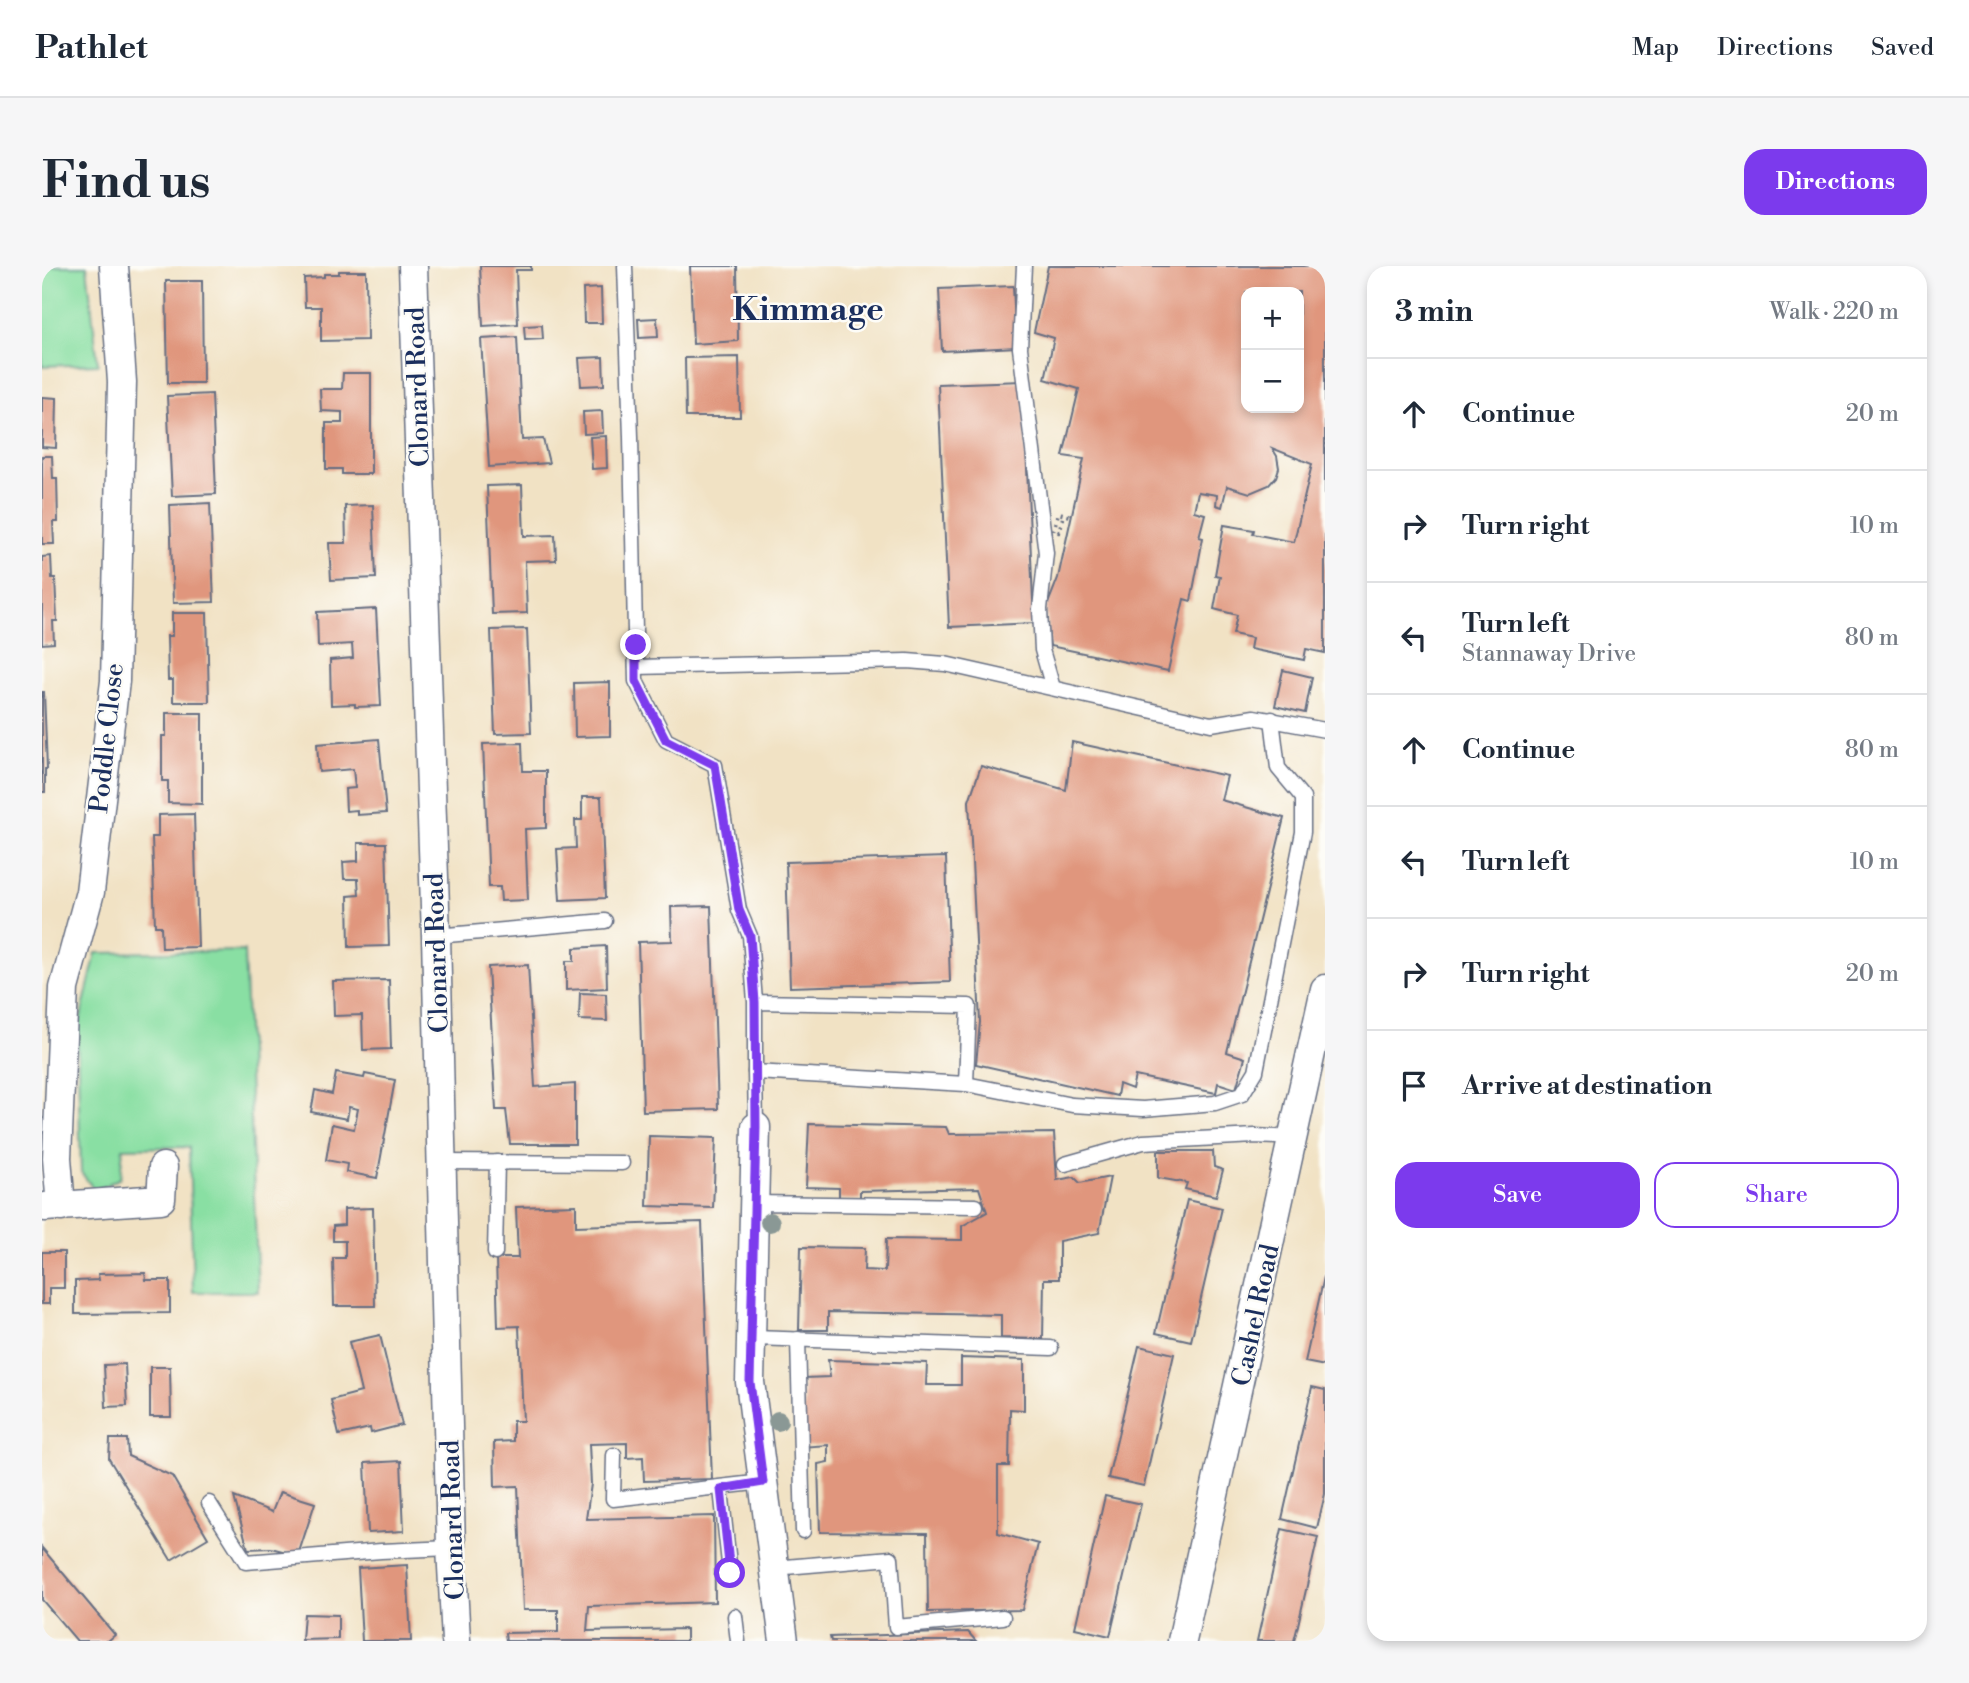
<!DOCTYPE html>
<meta charset="utf-8">
<style>
:root{--surface:#fff;--page:#f6f6f7;--text:#1f2937;--muted:#747a83;--line:#e0e1e3;--accent:#7c3aed}
body{margin:0;font-family:"Libre Bodoni",serif;background:var(--page);color:var(--text)}
.controls{position:absolute;right:21px;top:21px;display:grid;overflow:hidden;border-radius:14px;box-shadow:0 4px 10px #0003}
.controls button{width:63px;height:63px;display:grid;place-items:center;padding:0;border:0;border-bottom:2px solid var(--line);background:var(--surface);color:var(--text);font:35px sans-serif}
.stop{position:absolute;width:21px;height:21px;margin:-16px;border:5px solid #7c3aed;border-radius:50%;background:#fff}
.stop.end{background:#7c3aed;border-color:#fff;box-shadow:0 2px 7px #0008}
.list{margin:0;padding:0;list-style:none}
h2{display:flex;justify-content:space-between;align-items:center;height:91px;margin:0;padding:0 28px;font-size:30px}
h2 small{font-size:23px;font-weight:400;color:var(--muted)}
.list li{display:grid;grid-template-columns:46px 1fr auto;gap:21px;align-items:center;box-sizing:border-box;height:112px;padding:0 28px;border-top:2px solid var(--line)}
.list b{display:block;font-size:26px;white-space:nowrap}
.list p{margin:0;font-size:23px;white-space:nowrap;color:var(--muted)}
.list em{font-size:23px;font-style:normal;color:var(--muted)}
.actions{display:flex;gap:14px;padding:21px 28px}
.actions a{flex:1;padding:16px 0;border:2px solid var(--accent);border-radius:21px;text-align:center;font-size:24px;color:var(--accent)}
.actions .main{background:var(--accent);color:#fff}
.icon{flex:none;width:38px;height:38px;fill:none;stroke:currentColor;stroke-width:2;stroke-linecap:round;stroke-linejoin:round}
.map{position:relative;flex:none;width:1283px;height:1375px;overflow:hidden;border-radius:21px}
header{display:flex;align-items:center;gap:42px;box-sizing:border-box;height:98px;padding:0 35px;background:var(--surface);border-bottom:2px solid var(--line)}
header strong{font-size:33px}
nav{display:flex;gap:38px;margin-inline-start:auto;font-size:24px}
.intro{display:flex;align-items:center;justify-content:space-between;box-sizing:border-box;height:168px;padding:0 42px}
h1{margin:0;font-size:49px}
.button{padding:18px 32px;border-radius:21px;background:var(--accent);color:#fff;font-size:24px;font-weight:700}
main{display:flex;gap:42px;padding:0 42px}
aside{flex:1;background:var(--surface);border-radius:21px;box-shadow:0 4px 10px #0003}
.map>svg:first-child{display:block}
.green{fill:#89dfa3;stroke:#528780;stroke-width:2}
.building{fill:#e0967d;fill-rule:evenodd}
.lines{fill:none;stroke-linecap:round;stroke-linejoin:round}
.service-casing{stroke:#666e82;stroke-width:17}
.minor-casing{stroke:#666e82;stroke-width:31}
.service{stroke:#fff;stroke-width:14}
.minor{stroke:#fff;stroke-width:28}
.path-bridge{stroke:#666e82;stroke-width:4.5;stroke-dasharray:2 5;stroke-linecap:butt}
.tree{fill:#8a9895}
.route{stroke:#7c3aed;stroke-width:9}
.labels{text-anchor:middle;stroke-width:5;stroke-linejoin:round;paint-order:stroke}
.street-label{font-size:26px;fill:#1b2f5e;stroke:#fdfcf7}
.district-label{font-size:33px;font-weight:bold;fill:#1b2f5e;stroke:#fdfcf7}
</style>
<header>
<strong>Pathlet</strong>
<nav><a>Map</a><a>Directions</a><a>Saved</a></nav>
</header>
<div class="intro"><h1>Find us</h1><a class="button">Directions</a></div>
<main>
<div class="map">
<svg width="1283" height="1375" viewBox="0 0 1283 1375">
<rect width="100%" height="100%" fill="#fdfcf7"/>
<filter id="ink" filterUnits="userSpaceOnUse"><feTurbulence type="fractalNoise" baseFrequency=".0143" numOctaves="2"/><feDisplacementMap in="SourceGraphic" scale="14" xChannelSelector="R" yChannelSelector="G"/><feConvolveMatrix kernelMatrix="1 2 1 2 8 2 1 2 1" color-interpolation-filters="sRGB"/></filter>
<filter id="wash" filterUnits="userSpaceOnUse"><feTurbulence type="fractalNoise" baseFrequency=".00686" numOctaves="4" result="noise"/><feDisplacementMap in="SourceGraphic" scale="28" xChannelSelector="R" yChannelSelector="G"/><feGaussianBlur stdDeviation="1.57" result="paint"/><feColorMatrix in="noise" values="0 0 0 0 0 0 0 0 0 0 0 0 0 0 0 0 0 1.4 0 .05"/><feComposite in="paint" operator="in"/></filter>
<g filter="url(#wash)">
<rect width="100%" height="100%" fill="#f1e2c4"/>
<g class="green">
<polygon points="0,0 45,0 56,98 0,100"/>
<polygon points="202,685 216,1026 151,1026 147,881 81,882 78,912 53,925 39,906 35,767 54,687"/>
</g>
<g id="blocks">
<g class="building">
<polygon points="438,0 489,0 489,4 474,4 476,58 441,60"/>
<polygon points="648,0 695,0 696,75 651,78"/>
<path d="M1006,0H1283V387L1264,383L1262,394L1208,383L1210,372L1191,368L1195,349L1172,343L1178,310L1173,309L1182,259L1212,264L1211,268L1252,276L1270,198L1230,182L1235,190L1237,202L1234,211L1227,219L1208,227L1185,220L1180,241L1174,239L1175,229L1156,226L1152,245L1163,248L1157,271L1161,272L1149,335L1142,333L1126,405L1008,380L1004,343L1016,312L1042,193L1021,190L1037,123L1003,113L1012,72L992,66ZM1204,26H1257V142H1204Z"/>
<polygon points="297,5 324,5 325,74 279,75 279,41 263,41 262,12 282,11 282,8 297,8"/>
<polygon points="124,15 160,15 161,117 126,117"/>
<polygon points="971,20 974,81 900,85 897,23"/>
<polygon points="559,22 560,57 542,57 541,23"/>
<polygon points="615,52 616,71 597,72 596,53"/>
<polygon points="500,59 501,73 483,74 482,60"/>
<polygon points="475,71 480,174 501,173 507,197 447,201 439,73"/>
<polygon points="561,91 562,119 539,120 537,92"/>
<polygon points="697,91 698,151 644,151 643,92"/>
<polygon points="301,107 329,107 329,208 300,208 300,203 284,203 284,157 300,157 300,146 279,145 278,123 300,123"/>
<polygon points="981,115 992,357 907,361 896,118"/>
<polygon points="170,128 174,228 130,230 125,130"/>
<polygon points="0,131 15,132 14,182 0,181"/>
<polygon points="560,145 561,167 542,168 541,146"/>
<polygon points="564,170 565,202 550,203 548,171"/>
<polygon points="0,190 10,190 11,212 15,212 16,256 11,256 12,278 0,278"/>
<polygon points="480,219 482,270 513,269 514,294 483,295 485,347 450,348 445,220"/>
<polygon points="168,237 172,336 131,337 128,239"/>
<polygon points="331,239 334,312 289,314 287,277 304,277 303,240"/>
<polygon points="9,290 10,312 13,312 15,355 11,355 12,377 0,378 0,291"/>
<polygon points="334,343 339,440 313,441 313,438 289,439 288,394 311,392 310,378 276,380 275,346"/>
<polygon points="130,347 165,347 167,436 131,436 131,414 126,414 125,370 130,370"/>
<polygon points="485,363 489,467 453,468 449,364"/>
<polygon points="1241,404 1270,411 1263,447 1233,440"/>
<polygon points="568,416 568,470 533,471 532,417"/>
<polygon points="0,426 2,426 5,503 3,503 3,526 0,526"/>
<polygon points="124,447 160,447 160,538 126,537 126,515 120,515 120,470 124,470"/>
<polygon points="337,473 344,547 315,549 315,544 304,545 303,523 313,522 311,503 277,506 275,478"/>
<polygon points="1030,476 1185,510 1179,534 1242,552 1185,786 1203,792 1194,823 1176,817 1174,827 1093,810 1090,823 1077,818 1075,830 934,798 938,756 927,535 939,500 1024,524"/>
<polygon points="480,477 481,505 504,505 504,562 483,563 486,634 459,635 458,621 447,621 441,478"/>
<polygon points="540,531 559,531 563,632 518,634 515,583 534,582 533,554 540,554"/>
<polygon points="152,548 156,681 120,682 119,660 113,660 110,571 116,571 116,549"/>
<polygon points="316,577 344,577 347,680 307,681 306,630 317,629 316,613 302,613 301,596 316,595"/>
<polygon points="904,591 908,716 748,721 744,596"/>
<polygon points="669,640 676,843 601,845 596,676 630,675 629,641"/>
<polygon points="564,680 565,722 524,724 524,695 532,695 532,682"/>
<polygon points="486,699 493,821 533,818 533,878 468,878 464,844 454,844 446,701"/>
<polygon points="347,714 349,783 321,784 320,749 292,750 291,715"/>
<polygon points="538,727 564,728 565,755 537,754"/>
<polygon points="294,807 322,812 323,808 353,814 335,912 304,906 305,898 284,894 290,858 312,863 316,843 307,841 305,853 269,846 273,824 290,828"/>
<polygon points="767,858 904,861 907,868 1012,867 1015,914 1032,911 1038,917 1068,911 1057,967 1017,975 1017,1013 1002,1013 1001,1073 959,1072 959,1049 786,1046 786,1064 757,1064 759,981 823,982 822,1004 843,1005 844,973 920,974 920,960 945,946 937,922 818,925 818,934 797,933 797,922 764,921"/>
<polygon points="607,870 674,872 671,942 605,940"/>
<polygon points="1116,885 1171,885 1172,901 1181,904 1174,930 1143,923 1145,917 1116,912"/>
<polygon points="1145,934 1180,942 1149,1075 1114,1067"/>
<polygon points="534,939 534,960 660,956 670,1213 602,1215 601,1191 585,1192 585,1177 547,1178 549,1218 544,1253 672,1250 673,1336 547,1340 545,1365 644,1363 644,1375 464,1375 463,1367 516,1366 516,1344 481,1344 476,1220 453,1221 452,1176 471,1175 471,1155 481,1155 477,1060 456,1061 454,992 476,992 474,941"/>
<polygon points="331,942 333,1040 292,1040 291,992 303,992 303,975 291,975 291,960 302,959 302,943"/>
<polygon points="0,986 22,986 22,1022 7,1022 7,1038 0,1038"/>
<polygon points="103,1007 104,1014 128,1014 128,1047 33,1048 33,1015 57,1014 56,1008"/>
<polygon points="1282,1011 1283,1011 1283,1100 1263,1096"/>
<polygon points="338,1069 360,1159 329,1167 328,1162 297,1169 289,1134 319,1126 307,1076"/>
<polygon points="1097,1080 1132,1088 1102,1220 1066,1212"/>
<polygon points="919,1092 982,1094 982,1144 968,1143 967,1200 956,1200 956,1267 996,1278 980,1344 886,1346 885,1267 778,1266 776,1198 786,1196 786,1179 759,1181 762,1112 788,1111 786,1094 885,1097 884,1119 919,1119"/>
<polygon points="83,1098 85,1140 64,1141 62,1099"/>
<polygon points="108,1101 128,1101 129,1151 108,1151"/>
<polygon points="1270,1121 1283,1124 1283,1228 1275,1262 1240,1253"/>
<polygon points="68,1173 85,1173 86,1190 130,1210 166,1272 129,1294 67,1193"/>
<polygon points="359,1195 362,1265 326,1267 323,1197"/>
<polygon points="238,1226 273,1237 256,1289 229,1282 206,1283 192,1231 230,1246"/>
<polygon points="1063,1230 1099,1238 1068,1370 1033,1362"/>
<polygon points="1240,1263 1276,1271 1256,1359 1252,1375 1215,1375"/>
<polygon points="0,1282 73,1369 66,1375 35,1375 0,1334"/>
<polygon points="365,1299 369,1375 320,1375 316,1302"/>
<polygon points="262,1348 296,1349 296,1373 260,1374"/>
<polygon points="926,1366 934,1375 789,1375 788,1371"/>
</g>
</g>
</g>
<g filter="url(#ink)">
<use href="#blocks" fill-opacity="0" stroke="#666e82" stroke-width="2"/>
<g class="lines">
<defs>
<g id="service">
<polyline points="583,0 589,171 594,415 624,474 673,499 697,644 708,670 713,736 713,806 924,818 927,740 713,736"/>
<polyline points="982,0 978,82 1004,287 998,343 1000,384 1011,422"/>
<polyline points="594,401 865,395 903,398 1169,458 1212,451 1283,464"/>
<polyline points="394,670 563,655"/>
<polyline points="713,806 714,861"/>
<polyline points="924,818 1030,839 1101,843 1173,837 1200,828 1214,805 1261,566 1261,532 1236,502 1230,453"/>
<polyline points="400,896 580,897"/>
<polyline points="1023,898 1101,876 1213,870 1252,872"/>
<polyline points="712,937 934,940"/>
<polyline points="453,987 455,896"/>
<polyline points="709,1072 1009,1082"/>
<polyline points="756,1073 761,1265"/>
<polyline points="572,1189 571,1233 721,1216"/>
<polyline points="679,1223 688,1307"/>
<polyline points="167,1237 204,1296 339,1285 409,1282"/>
<polyline points="732,1302 849,1292 854,1361 961,1351"/>
<polyline points="693,1350 696,1375"/>
</g>
<g id="minor">
<polyline points="371,0 394,670 409,1282 414,1375"/>
<polyline points="714,861 708,1116 742,1375"/>
<polyline points="3,941 119,933 121,901"/>
<polyline points="19,941 15,892 22,722 48,626 73,415 80,116 72,0"/>
<polyline points="1140,1375 1283,723"/>
</g>
</defs>
<use href="#service" class="service-casing"/>
<use href="#minor" class="minor-casing"/>
<use href="#service" class="service"/>
<use href="#minor" class="minor"/>
<polyline class="path-bridge" points="1021,252 1017,266 1011,265 1016,247 1029,250"/>
</g>
<g class="tree">
<circle cx="728" cy="956" r="10"/>
<circle cx="736" cy="1155" r="10"/>
</g>
</g>
<g class="lines" filter="url(#ink)">
<polyline class="route" points="594,379 594,415 624,474 673,499 697,644 708,670 713,736 714,861 708,1116 721,1216 679,1223 688,1307"/>
</g>
<g class="labels">
<g class="street-label">
<text transform="translate(375 121) rotate(-92)" y="9">Clonard Road</text>
<text transform="translate(64 472) rotate(-84)" y="9">Poddle Close</text>
<text transform="translate(394 687) rotate(-92)" y="9">Clonard Road</text>
<text transform="translate(1213 1049) rotate(-78)" y="9">Cashel Road</text>
<text transform="translate(410 1254) rotate(-92)" y="9">Clonard Road</text>
</g>
<g class="district-label">
<text x="766" y="54">Kimmage</text>
</g>
</g>
</svg>
<div class="controls">
<button>+</button>
<button>−</button>
</div>
<div class="stop" style="left:688px;top:1307px"></div>
<div class="stop end" style="left:594px;top:379px"></div>
</div>
<aside>
<h2>3 min<small>Walk · 220 m</small></h2>
<ul class="list">
<li><svg class="icon" aria-label="ahead" viewBox="0 0 24 24"><path d="M12 20V5M6 11l6-6 6 6"/></svg><div><b>Continue</b></div><em>20 m</em></li>
<li><svg class="icon" aria-label="right" viewBox="0 0 24 24"><path d="M7 20v-9h11M14 6l5 5-5 5"/></svg><div><b>Turn right</b></div><em>10 m</em></li>
<li><svg class="icon" aria-label="left" viewBox="0 0 24 24"><path d="M17 20v-9H6M10 6l-5 5 5 5"/></svg><div><b>Turn left</b><p>Stannaway Drive</p></div><em>80 m</em></li>
<li><svg class="icon" aria-label="ahead" viewBox="0 0 24 24"><path d="M12 20V5M6 11l6-6 6 6"/></svg><div><b>Continue</b></div><em>80 m</em></li>
<li><svg class="icon" aria-label="left" viewBox="0 0 24 24"><path d="M17 20v-9H6M10 6l-5 5 5 5"/></svg><div><b>Turn left</b></div><em>10 m</em></li>
<li><svg class="icon" aria-label="right" viewBox="0 0 24 24"><path d="M7 20v-9h11M14 6l5 5-5 5"/></svg><div><b>Turn right</b></div><em>20 m</em></li>
<li><svg class="icon" aria-label="arrive" viewBox="0 0 24 24"><path d="M6 21V4h12l-3 4 3 4H6"/></svg><div><b>Arrive at destination</b></div></li>
</ul>
<div class="actions"><a class="main">Save</a><a>Share</a></div>
</aside>
</main>
